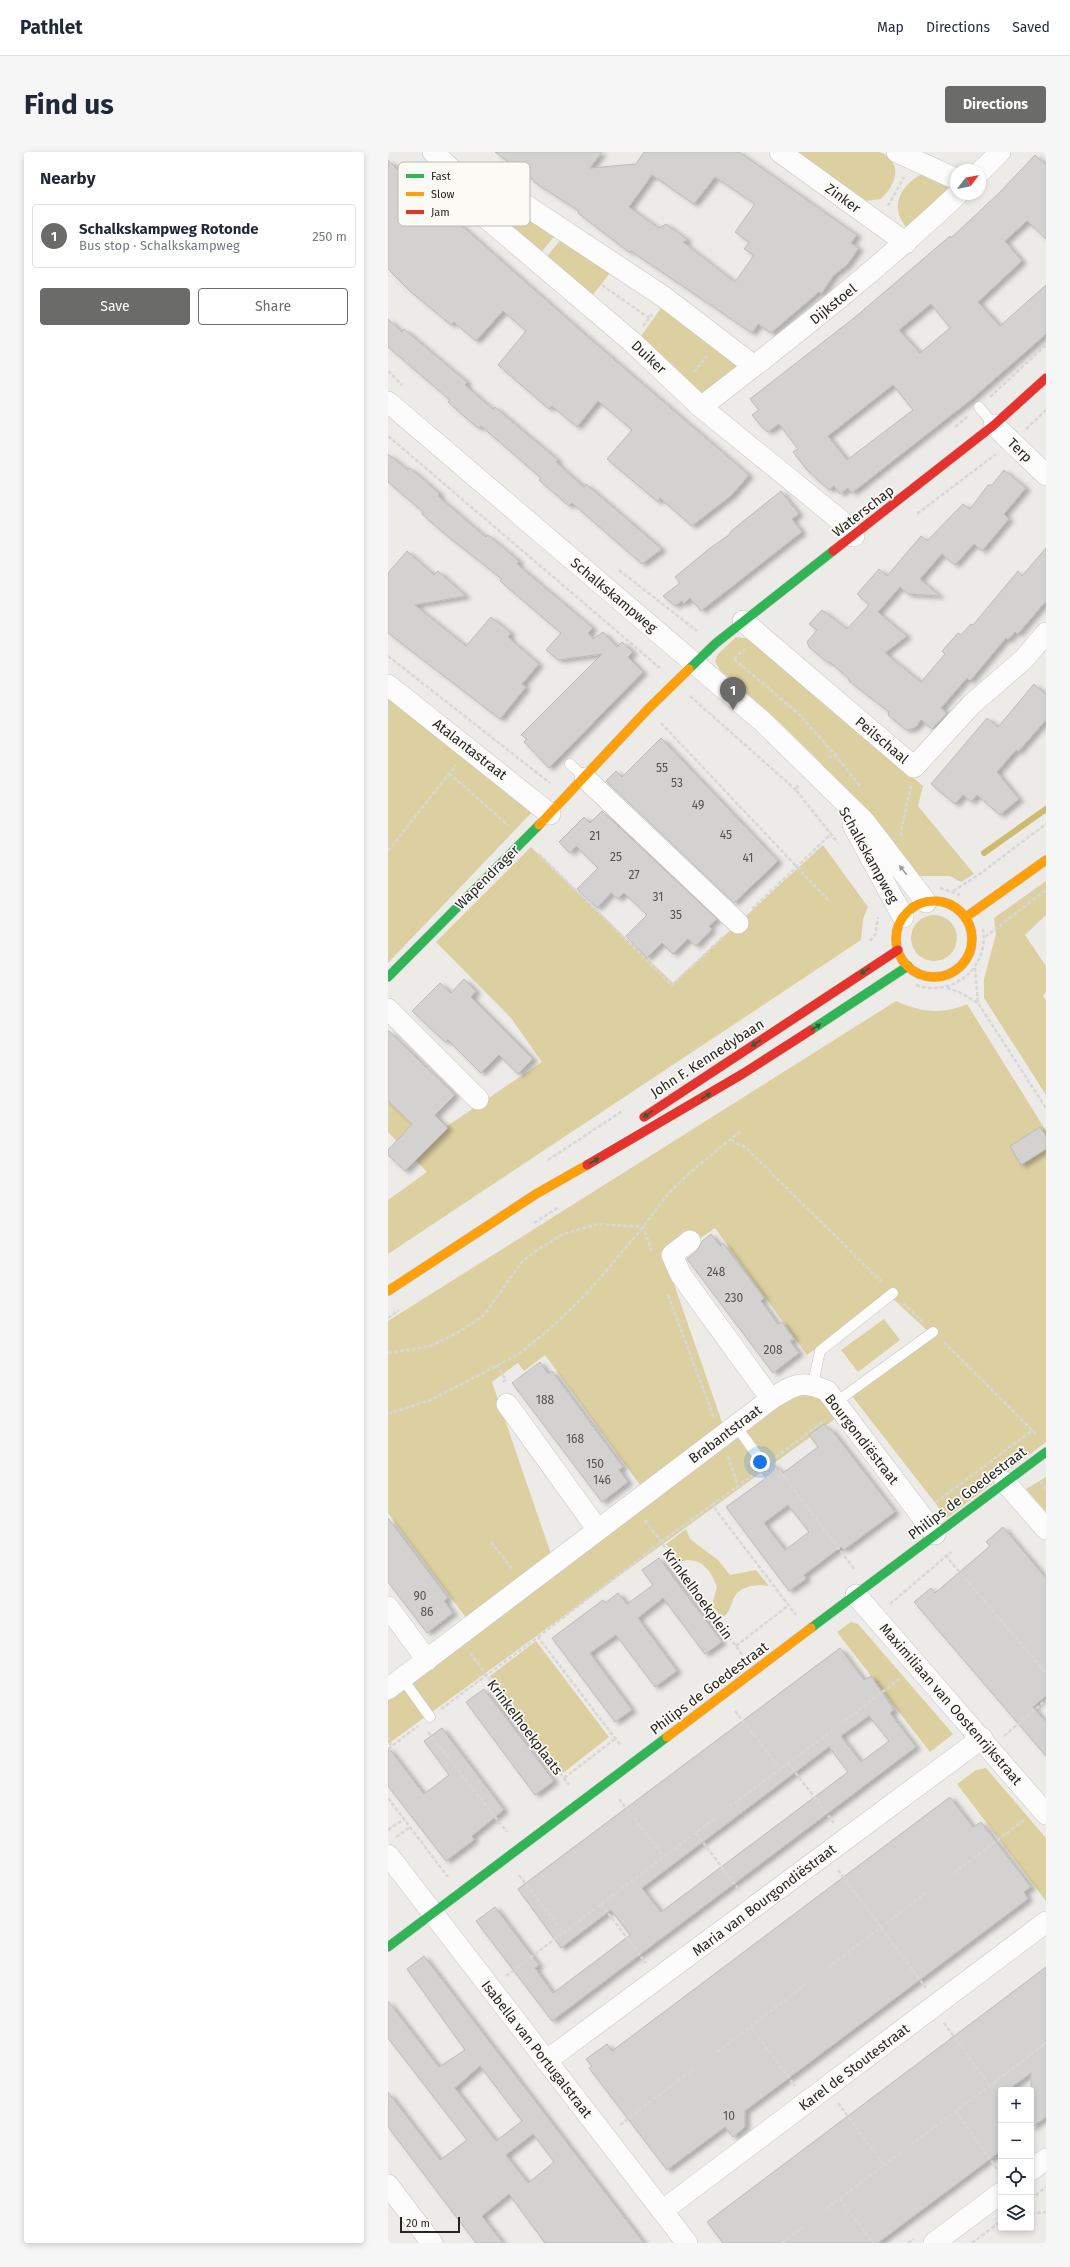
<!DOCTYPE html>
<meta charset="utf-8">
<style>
:root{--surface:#fff;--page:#f6f6f7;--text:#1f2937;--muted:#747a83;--line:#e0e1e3;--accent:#6b6b69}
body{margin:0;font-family:"Fira Sans",sans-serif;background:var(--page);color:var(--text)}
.controls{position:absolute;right:12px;bottom:12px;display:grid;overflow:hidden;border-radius:4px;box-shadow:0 2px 6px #0003}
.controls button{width:36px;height:36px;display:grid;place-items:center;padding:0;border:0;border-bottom:1px solid var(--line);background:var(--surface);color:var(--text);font:20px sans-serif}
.compass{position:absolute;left:562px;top:12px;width:36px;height:36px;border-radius:50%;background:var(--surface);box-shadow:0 2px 6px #0003;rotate:58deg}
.scale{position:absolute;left:12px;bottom:10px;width:60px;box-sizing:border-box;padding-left:4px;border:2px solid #262624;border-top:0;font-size:11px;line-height:14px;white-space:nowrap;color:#262624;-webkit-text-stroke:3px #fbfaf5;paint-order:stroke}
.you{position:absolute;left:372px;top:1310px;width:14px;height:14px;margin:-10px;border:3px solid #fff;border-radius:50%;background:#1a73e8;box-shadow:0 0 0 6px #1a73e833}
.badge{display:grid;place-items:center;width:26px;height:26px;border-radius:50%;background:var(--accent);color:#fff;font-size:13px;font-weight:700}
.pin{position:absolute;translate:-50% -33px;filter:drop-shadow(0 1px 2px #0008)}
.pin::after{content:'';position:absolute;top:21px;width:14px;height:12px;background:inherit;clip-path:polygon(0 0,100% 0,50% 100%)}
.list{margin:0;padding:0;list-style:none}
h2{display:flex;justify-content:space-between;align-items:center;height:52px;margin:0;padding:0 16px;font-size:17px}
h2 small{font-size:13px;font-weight:400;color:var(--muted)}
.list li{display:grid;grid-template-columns:26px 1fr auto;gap:12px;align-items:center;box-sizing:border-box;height:64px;margin:0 8px 8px;padding:0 8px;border:1px solid var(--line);border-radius:4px}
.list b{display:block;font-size:15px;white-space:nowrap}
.list p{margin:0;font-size:13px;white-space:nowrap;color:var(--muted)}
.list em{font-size:13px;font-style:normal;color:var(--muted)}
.actions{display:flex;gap:8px;padding:12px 16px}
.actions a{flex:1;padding:9px 0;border:1px solid var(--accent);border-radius:4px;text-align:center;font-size:14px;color:var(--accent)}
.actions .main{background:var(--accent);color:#fff}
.icon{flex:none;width:22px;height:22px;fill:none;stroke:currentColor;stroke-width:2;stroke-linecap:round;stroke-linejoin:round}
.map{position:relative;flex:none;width:658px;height:2091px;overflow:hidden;border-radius:4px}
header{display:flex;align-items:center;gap:24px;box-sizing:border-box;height:56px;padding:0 20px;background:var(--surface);border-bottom:1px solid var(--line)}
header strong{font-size:19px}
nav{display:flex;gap:22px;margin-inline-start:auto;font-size:14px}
.intro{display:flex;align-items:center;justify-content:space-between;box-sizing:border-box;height:96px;padding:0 24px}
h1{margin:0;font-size:28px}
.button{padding:10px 18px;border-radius:4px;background:var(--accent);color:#fff;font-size:14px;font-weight:700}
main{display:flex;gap:24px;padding:0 24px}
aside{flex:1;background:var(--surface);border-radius:4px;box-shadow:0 2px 6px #0003}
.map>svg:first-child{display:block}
.green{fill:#dcd0a0}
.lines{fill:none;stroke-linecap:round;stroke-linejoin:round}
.stream{stroke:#cfbb70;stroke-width:6}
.building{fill:#d3d2d0;stroke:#bcbbb9;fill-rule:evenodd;filter:url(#shadow)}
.lane-casing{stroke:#c6c6c3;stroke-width:11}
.street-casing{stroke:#c6c6c3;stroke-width:22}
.fast-casing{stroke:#c6c6c3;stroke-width:10}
.slow-casing{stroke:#c6c6c3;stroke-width:10}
.jam-casing{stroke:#c6c6c3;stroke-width:10}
.path{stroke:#d8d7d7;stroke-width:2.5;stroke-dasharray:4 2;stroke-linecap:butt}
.lane{stroke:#fcfcfc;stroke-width:10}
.street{stroke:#fcfcfc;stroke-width:21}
.fast{stroke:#30b455;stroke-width:9}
.slow{stroke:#ff9f0a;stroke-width:9}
.jam{stroke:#e5322d;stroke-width:9}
.oneway{fill:#9c9c9b}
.oneway2{fill:#2a5f38}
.labels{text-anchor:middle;stroke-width:3.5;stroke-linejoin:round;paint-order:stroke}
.number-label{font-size:12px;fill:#525250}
.street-label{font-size:14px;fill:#262624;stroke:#fbfaf5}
.key{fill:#fbfaf5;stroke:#bbbab6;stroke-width:1}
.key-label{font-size:11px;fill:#262624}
</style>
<header>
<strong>Pathlet</strong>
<nav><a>Map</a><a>Directions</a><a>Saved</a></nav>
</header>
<div class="intro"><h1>Find us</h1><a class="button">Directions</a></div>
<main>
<aside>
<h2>Nearby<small></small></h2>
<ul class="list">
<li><span class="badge">1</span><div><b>Schalkskampweg Rotonde</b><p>Bus stop · Schalkskampweg</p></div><em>250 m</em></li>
</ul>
<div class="actions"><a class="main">Save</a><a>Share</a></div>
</aside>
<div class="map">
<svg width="658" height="2091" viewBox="0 0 658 2091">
<defs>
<filter id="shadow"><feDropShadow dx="4.5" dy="2.5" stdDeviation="2" flood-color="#0004"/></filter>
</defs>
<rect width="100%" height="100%" fill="#ecebe8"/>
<g class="green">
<path d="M406,0H492C516,11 508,32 493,47L477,49Z"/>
<path d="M534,22L564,36L520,77C500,57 512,33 534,22Z"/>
<polygon points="108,44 169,81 152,102 103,58 104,48"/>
<polygon points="173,87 222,121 203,145 158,106"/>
<polygon points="273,156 351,213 317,244 251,187"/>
<polygon points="348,485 365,487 535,634 530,654 586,722 573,730 562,724 529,724 431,609 386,565 332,518 327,509 330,502"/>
<polygon points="0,541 146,658 0,811"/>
<polygon points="435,693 480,755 475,767 473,788 0,1102 0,1048 39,1020 0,980 0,949 40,987 154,910 123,866 48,790 143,695 285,831"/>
<polygon points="658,729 658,763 637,783 658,814 658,840 655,844 658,848 658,943 596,846 596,827 608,782 606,766"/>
<circle cx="546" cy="786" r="23"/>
<path d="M508,849C532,860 554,863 579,852L658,979V1290L559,1366L464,1244L545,1184L500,1142L419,1203L327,1076L307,1090L276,1103L336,1276L255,1337L157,1203L136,1219L130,1211L104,1230L164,1405L79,1467L0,1361V1169Z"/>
<polygon points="496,1167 512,1188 470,1220 453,1198"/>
<polygon points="424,1238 451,1264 0,1592 0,1548 404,1245"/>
<polygon points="658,1325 658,1360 638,1337"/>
<path d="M298,1377L302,1387L330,1408L342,1423L368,1418L381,1434C368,1432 351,1433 345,1448C342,1456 341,1461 334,1466L324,1453L329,1435C323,1417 311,1403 291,1410L278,1392Z"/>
<polygon points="463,1470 470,1472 565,1582 542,1600 449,1480"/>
<polygon points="148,1489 221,1585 175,1621 102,1524"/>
<polygon points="598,1616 658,1686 658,1749 569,1632 588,1618"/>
</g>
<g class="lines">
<polyline class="stream" points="596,701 658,657"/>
</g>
<g class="building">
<path d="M107,0H214L202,16L248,12L256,0H351L469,83L463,91L471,96L459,113L446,123L433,142L431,140L383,181L370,172L364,181L243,99L241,100L190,61L191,59L146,30L147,29ZM264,23L306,52L327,25L367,52L347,80L361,90L356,97L366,103L347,130L295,90L300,88L278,72L271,76L241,55Z"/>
<path d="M647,3L658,13V87L639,69L617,89L634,109L590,150L612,174L658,133V182L584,247L464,341L460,336L452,342L446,334L441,338L419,318L405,300L410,297L391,272L380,280L374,275L364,263L371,258L362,247L466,166L562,84L563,86L612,40ZM543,152L562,176L532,201L511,178ZM505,233L525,258L459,308L440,284Z"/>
<polygon points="0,8 13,21 18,16 30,27 25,32 38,45 51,56 56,51 67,62 64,65 199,184 361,323 344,343 304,374 272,346 270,350 219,307 244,278 210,249 189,275 164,254 161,257 110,213 138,179 115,159 88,189 66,170 63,173 22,139 0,117"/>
<polygon points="0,167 14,180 16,177 79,230 77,233 92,246 105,257 107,255 170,308 168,310 196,335 198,332 274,397 254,412 184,351 181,354 151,328 153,326 129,305 93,274 90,276 77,265 60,250 62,248 0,195"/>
<polygon points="0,302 20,318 22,316 52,342 50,344 86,375 98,385 100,383 131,409 129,412 205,476 200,481 205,487 215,480 229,495 234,490 245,500 240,505 255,520 161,616 136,590 139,587 133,583 214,502 170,508 158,498 173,481 112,429 114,427 58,383 34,362 35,360 0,330"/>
<polygon points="616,318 638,336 616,362 621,367 594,399 586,392 567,413 554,402 532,427 552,444 520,442 512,435 490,460 519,484 497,501 533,530 557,502 554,499 570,481 573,483 583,472 585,473 630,419 634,424 658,396 658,449 630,482 627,480 620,488 618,486 582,529 579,526 553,556 559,561 544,577 533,568 527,576 518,578 500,563 501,560 461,529 461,527 442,510 439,510 421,495 419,490 429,478 421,472 434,458 459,477 481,453 469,442 491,417 499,424 533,384 539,389 575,352 582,357 600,333 604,333"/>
<polygon points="393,339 411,362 404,367 414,380 313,459 302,446 296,452 294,449 287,454 275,444 292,431 287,425 322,396 341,383 343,379"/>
<polygon points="19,399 46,423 50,419 78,444 27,453 78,494 103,465 123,481 120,485 151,512 134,532 138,535 112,567 0,481 0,421"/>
<polygon points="646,532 658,543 658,568 630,600 628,598 609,620 631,647 612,663 589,643 583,650 575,643 567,652 543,632 599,566 610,575"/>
<polygon points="273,586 390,709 346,751 218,629 228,619 234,625"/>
<polygon points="214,659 329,767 321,774 324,777 308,794 300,787 285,802 274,791 259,806 238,784 259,763 236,741 230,747 223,741 209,756 189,737 210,716 188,694 182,701 171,690 196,665 202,671"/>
<polygon points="76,827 88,839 83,845 145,907 130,922 111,903 93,921 60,888 57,890 24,859 52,831 63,841"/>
<polygon points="0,878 67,943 47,963 60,976 17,1019 0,1003 0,998 24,972 0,949"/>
<polygon points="652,975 658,984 658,997 633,1013 622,994"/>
<polygon points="323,1082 332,1094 335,1091 376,1146 373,1149 390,1172 394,1170 406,1187 402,1189 411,1201 385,1221 299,1107 310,1098 314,1089"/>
<polygon points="152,1210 160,1222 164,1219 235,1315 231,1318 240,1330 214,1350 124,1231"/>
<path d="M436,1272L441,1278L443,1277L507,1360L456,1398L453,1395L416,1423L418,1427L401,1439L338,1355L378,1326L373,1319H381L383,1311L395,1321L430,1295L421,1283ZM400,1353L421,1380L397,1398L376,1371Z"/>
<polygon points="0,1366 60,1446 56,1449 65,1461 39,1481 0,1430"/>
<polygon points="615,1375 658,1426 658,1544 645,1555 658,1570 658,1604 526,1450 543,1436 547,1441 602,1394 598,1390"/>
<polygon points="271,1406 334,1490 317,1502 275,1446 250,1466 289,1519 267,1535 228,1483 202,1501 244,1558 227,1570 164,1486 215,1448 217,1451 230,1441 239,1452 265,1433 254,1418"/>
<path d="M452,1496L476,1528L483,1524L506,1558L502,1561L528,1595L164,1869L88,1769L107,1755L151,1813L147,1816L165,1841L221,1799L242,1783L223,1758L173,1796L130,1737ZM481,1564L501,1589L473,1610L453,1584ZM441,1595L460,1620L273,1760L254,1736Z"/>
<polygon points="96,1537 166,1629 147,1643 78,1550"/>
<polygon points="54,1576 116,1658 84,1684 86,1688 58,1709 0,1634 0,1595 36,1642 61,1623 36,1589"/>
<polygon points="562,1645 585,1675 593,1670 643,1735 636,1740 640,1747 357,1959 357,1975 345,1985 337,1975 279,2018 201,1916 204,1914 198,1907 219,1892 224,1899"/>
<path d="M36,1804L121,1915L256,2091H157L121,2042L94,2064L115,2091H88L35,2021L0,1975V1940L52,2008L79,1988L0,1886V1849L51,1915L77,1898L19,1817ZM92,1914L134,1969L108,1989L67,1936ZM145,1982L166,2010L140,2031L118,2003Z"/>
<polygon points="658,1815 658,1965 643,1976 643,1921 620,1938 613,1938 613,1999 490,2091 335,2091 319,2070"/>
</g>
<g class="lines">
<defs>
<g id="lane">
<polyline points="591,255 606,273"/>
<polyline points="182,612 197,626"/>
<polyline points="425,1232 432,1199 505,1141"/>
<polyline points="448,1250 545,1180"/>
<polyline points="348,1274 377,1314"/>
<polyline points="14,1526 42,1565"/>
</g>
<g id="street">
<polyline points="45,0 64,18 90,59 243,189 313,255 452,368 466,384"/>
<polyline points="392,0 518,91"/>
<polyline points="509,0 568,27"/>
<polyline points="64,18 110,35 276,145 366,214"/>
<polyline points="592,20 612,0"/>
<polyline points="0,250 374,569 476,669 538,750"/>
<path d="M313,255C402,187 489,118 570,42"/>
<polyline points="606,273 658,323"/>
<polyline points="355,469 526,615 584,552 636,507 658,481"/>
<polyline points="0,533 162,662"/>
<polyline points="197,626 350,771"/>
<polyline points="465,673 515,765"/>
<polyline points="0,857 90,947"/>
<path d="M383,1247C406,1233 413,1227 439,1239L547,1382"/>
<polyline points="119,1252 210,1378"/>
<polyline points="617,1330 658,1377"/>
<polyline points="468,1443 658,1662"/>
<polyline points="0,1455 39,1508"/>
<polyline points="0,1537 383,1247 293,1123 284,1103 302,1089"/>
<polyline points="0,1703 299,2091"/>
<polyline points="158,1909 594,1586"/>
<polyline points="643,2018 658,2007"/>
<polyline points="0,2033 44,2091"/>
<polyline points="274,2059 658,1770"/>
<polyline points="546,2091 613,2041"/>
</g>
<g id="fast">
<polyline points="301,517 328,491 445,399"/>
<polyline points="0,825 151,673"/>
<polyline points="423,878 520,814"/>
<polyline points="423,1476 658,1300"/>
<polyline points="0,1795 279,1585"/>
</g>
<g id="slow">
<polyline points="151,673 260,557 301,517"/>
<circle cx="546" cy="787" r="38"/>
<polyline points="578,765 658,708"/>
<polyline points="0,1139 148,1042 199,1013"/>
<polyline points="279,1585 423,1476"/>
</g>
<g id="jam">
<polyline points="445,399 606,273 658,226"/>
<polyline points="256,965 510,798"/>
<polyline points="199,1013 356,921 423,878"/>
</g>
</defs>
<use href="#lane" class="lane-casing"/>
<use href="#street" class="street-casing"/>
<use href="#fast" class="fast-casing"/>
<use href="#slow" class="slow-casing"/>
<use href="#jam" class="jam-casing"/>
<g class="path">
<polyline points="500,54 516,25"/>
<polyline points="214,133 261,166"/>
<polyline points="255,174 264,162"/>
<polyline points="0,219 14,233"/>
<polyline points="306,220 319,204"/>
<polyline points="602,245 658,193"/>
<polyline points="567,275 580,264"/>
<polyline points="638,277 658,258"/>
<polyline points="0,284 272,516"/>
<polyline points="529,362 608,302"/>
<polyline points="231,418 309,479"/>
<polyline points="0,504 162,631"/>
<polyline points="346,507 357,497"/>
<polyline points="346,507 411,562 448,604"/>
<polyline points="302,544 408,638"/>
<polyline points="273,571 442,750"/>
<polyline points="440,605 448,604 472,634"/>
<polyline points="61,621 121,674"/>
<polyline points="410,633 408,638 450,691"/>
<polyline points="512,684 523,634"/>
<polyline points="0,699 68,613"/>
<polyline points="151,702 284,833 335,785"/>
<polyline points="552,736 572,743"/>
<polyline points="565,739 589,724 658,672"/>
<polyline points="364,757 443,682"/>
<polyline points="597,785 658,738"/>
<polyline points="482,789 487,783 490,765"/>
<polyline points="587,816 590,851 658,956"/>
<path d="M528,833C565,846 601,816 595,777"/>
<polyline points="559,836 571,840 590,851"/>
<polyline points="343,988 357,995 495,1131"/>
<polyline points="160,1008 236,958"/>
<polyline points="146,1071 171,1055"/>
<polyline points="280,1143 326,1266"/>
<polyline points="515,1151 535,1170"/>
<polyline points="0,1166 11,1158"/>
<polyline points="556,1190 648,1282"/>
<polyline points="0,1201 43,1194 69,1181 95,1164 134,1110 149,1098 175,1082 210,1072 255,1075 264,1099"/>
<polyline points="108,1213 118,1228 113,1231"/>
<polyline points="0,1262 45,1247 131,1202 165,1174 202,1138 255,1075 280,1042 301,1021 353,979"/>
<polyline points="340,1304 350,1334"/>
<polyline points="388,1305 437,1268"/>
<polyline points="391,1318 467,1418"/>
<polyline points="655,1330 653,1331 658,1337"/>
<polyline points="548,1350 645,1278"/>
<polyline points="324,1353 365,1323"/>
<polyline points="257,1368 355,1504"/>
<polyline points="103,1390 125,1418"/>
<polyline points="557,1403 658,1521"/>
<polyline points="502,1452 563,1400"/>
<polyline points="150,1485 273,1390 324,1353 408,1463"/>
<polyline points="348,1494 401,1453"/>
<polyline points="82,1501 181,1633"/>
<polyline points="53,1557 150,1485 233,1594"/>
<polyline points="347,1559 393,1617"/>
<polyline points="456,1569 513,1526"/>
<polyline points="40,1580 119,1680"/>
<polyline points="0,1584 3,1594"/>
<polyline points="616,1584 658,1548"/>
<polyline points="0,1597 30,1574"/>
<polyline points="400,1611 446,1671"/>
<polyline points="176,1626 227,1587"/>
<polyline points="0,1646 60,1725"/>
<polyline points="231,1647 276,1705"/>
<polyline points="341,1655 445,1578"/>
<polyline points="0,1678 16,1667"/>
<polyline points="308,1681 352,1739"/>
<polyline points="8,1685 22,1675"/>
<polyline points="450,1718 538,1836"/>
<polyline points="566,1721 636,1668"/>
<polyline points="131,1723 176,1781"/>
<polyline points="213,1752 258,1811"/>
<polyline points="440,1816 539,1740"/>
<polyline points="118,1824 330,1664"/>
<polyline points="556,1871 602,1934"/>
<polyline points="363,1875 407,1934"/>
<polyline points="329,1900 417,1833"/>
<polyline points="450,1951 496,2013"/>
<polyline points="568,1960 612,2021"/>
<polyline points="232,1973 305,1917"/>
<polyline points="523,1993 658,1891"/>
<polyline points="452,2047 485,2091"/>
<polyline points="643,2047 658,2035"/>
<polyline points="438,2057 515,1999"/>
<polyline points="643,2062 658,2060"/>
<polyline points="394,2091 415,2075"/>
<polyline points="520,2091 526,2087"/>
<polyline points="584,2091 613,2069"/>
</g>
<use href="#lane" class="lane"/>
<use href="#street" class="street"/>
<use href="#fast" class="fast"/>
<use href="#slow" class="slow"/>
<use href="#jam" class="jam"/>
</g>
<defs><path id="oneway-solid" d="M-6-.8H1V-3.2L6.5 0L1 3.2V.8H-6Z"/></defs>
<use class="oneway" href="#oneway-solid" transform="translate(515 718) rotate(-128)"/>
<g class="oneway2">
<use href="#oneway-solid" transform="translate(477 819) rotate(147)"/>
<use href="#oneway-solid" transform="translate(428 875) rotate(-33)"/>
<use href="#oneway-solid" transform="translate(368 891) rotate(147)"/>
<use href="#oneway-solid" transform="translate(318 944) rotate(-31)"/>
<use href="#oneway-solid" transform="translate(260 962) rotate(146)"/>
<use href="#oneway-solid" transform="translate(206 1009) rotate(-30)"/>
</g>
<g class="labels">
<g class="number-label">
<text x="274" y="620">55</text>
<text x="289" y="635">53</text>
<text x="310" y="657">49</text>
<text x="338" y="687">45</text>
<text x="207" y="688">21</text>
<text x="228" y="709">25</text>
<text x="360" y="710">41</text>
<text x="246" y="727">27</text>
<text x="270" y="749">31</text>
<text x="288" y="767">35</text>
<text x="328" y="1124">248</text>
<text x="346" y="1150">230</text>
<text x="385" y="1202">208</text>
<text x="157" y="1252">188</text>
<text x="187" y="1291">168</text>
<text x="207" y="1316">150</text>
<text x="214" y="1332">146</text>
<text x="32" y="1448">90</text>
<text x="39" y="1464">86</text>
<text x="341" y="1968">10</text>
</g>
<g class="street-label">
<text transform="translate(455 46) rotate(36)" y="5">Zinker</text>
<text transform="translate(445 152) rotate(-39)" y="5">Dijkstoel</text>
<text transform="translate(261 205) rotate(43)" y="5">Duiker</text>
<text transform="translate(632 298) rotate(44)" y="5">Terp</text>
<text transform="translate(475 359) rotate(-38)" y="5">Waterschap</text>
<text transform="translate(226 443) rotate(40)" y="5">Schalkskampweg</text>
<text transform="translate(494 588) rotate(40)" y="5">Peilschaal</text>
<text transform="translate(82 597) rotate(38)" y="5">Atalantastraat</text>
<text transform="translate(481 703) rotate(61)" y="5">Schalkskampweg</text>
<text transform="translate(99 725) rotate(-45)" y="5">Wapendrager</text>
<text transform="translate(319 906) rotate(-33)" y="5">John F. Kennedybaan</text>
<text transform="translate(337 1282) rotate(-37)" y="5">Brabantstraat</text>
<text transform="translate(474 1287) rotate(52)" y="5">Bourgondiëstraat</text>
<text transform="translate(579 1341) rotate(-37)" y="5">Philips de Goedestraat</text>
<text transform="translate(310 1442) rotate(54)" y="5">Krinkelhoekplein</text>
<text transform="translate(321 1536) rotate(-37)" y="5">Philips de Goedestraat</text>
<text transform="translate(563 1552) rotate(49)" y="5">Maximiliaan van Oostenrijkstraat</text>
<text transform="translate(137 1575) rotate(53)" y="5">Krinkelhoekplaats</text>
<text transform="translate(376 1748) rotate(-37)" y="5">Maria van Bourgondiëstraat</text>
<text transform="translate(149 1897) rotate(52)" y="5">Isabella van Portugalstraat</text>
<text transform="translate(466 1915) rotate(-37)" y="5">Karel de Stoutestraat</text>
</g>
</g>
<rect x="10" y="10" width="132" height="64" rx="6" class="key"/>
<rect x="18" y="22" width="18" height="4" fill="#30b455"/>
<rect x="18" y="40" width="18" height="4" fill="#ff9f0a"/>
<rect x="18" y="58" width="18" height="4" fill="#e5322d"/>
<g class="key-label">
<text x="43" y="28">Fast</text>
<text x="43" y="46">Slow</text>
<text x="43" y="64">Jam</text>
</g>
</svg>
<div class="controls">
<button>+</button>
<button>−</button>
<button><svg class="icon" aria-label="locate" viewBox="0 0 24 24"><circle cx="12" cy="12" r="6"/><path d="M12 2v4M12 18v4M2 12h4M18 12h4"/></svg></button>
<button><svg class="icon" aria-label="layers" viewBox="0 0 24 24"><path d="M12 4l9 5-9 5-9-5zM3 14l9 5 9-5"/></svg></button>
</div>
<svg class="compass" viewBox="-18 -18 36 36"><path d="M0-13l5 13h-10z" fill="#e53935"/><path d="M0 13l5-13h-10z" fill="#747a83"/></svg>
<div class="scale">20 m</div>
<div class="you"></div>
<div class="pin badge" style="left:345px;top:558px">1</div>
</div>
</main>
